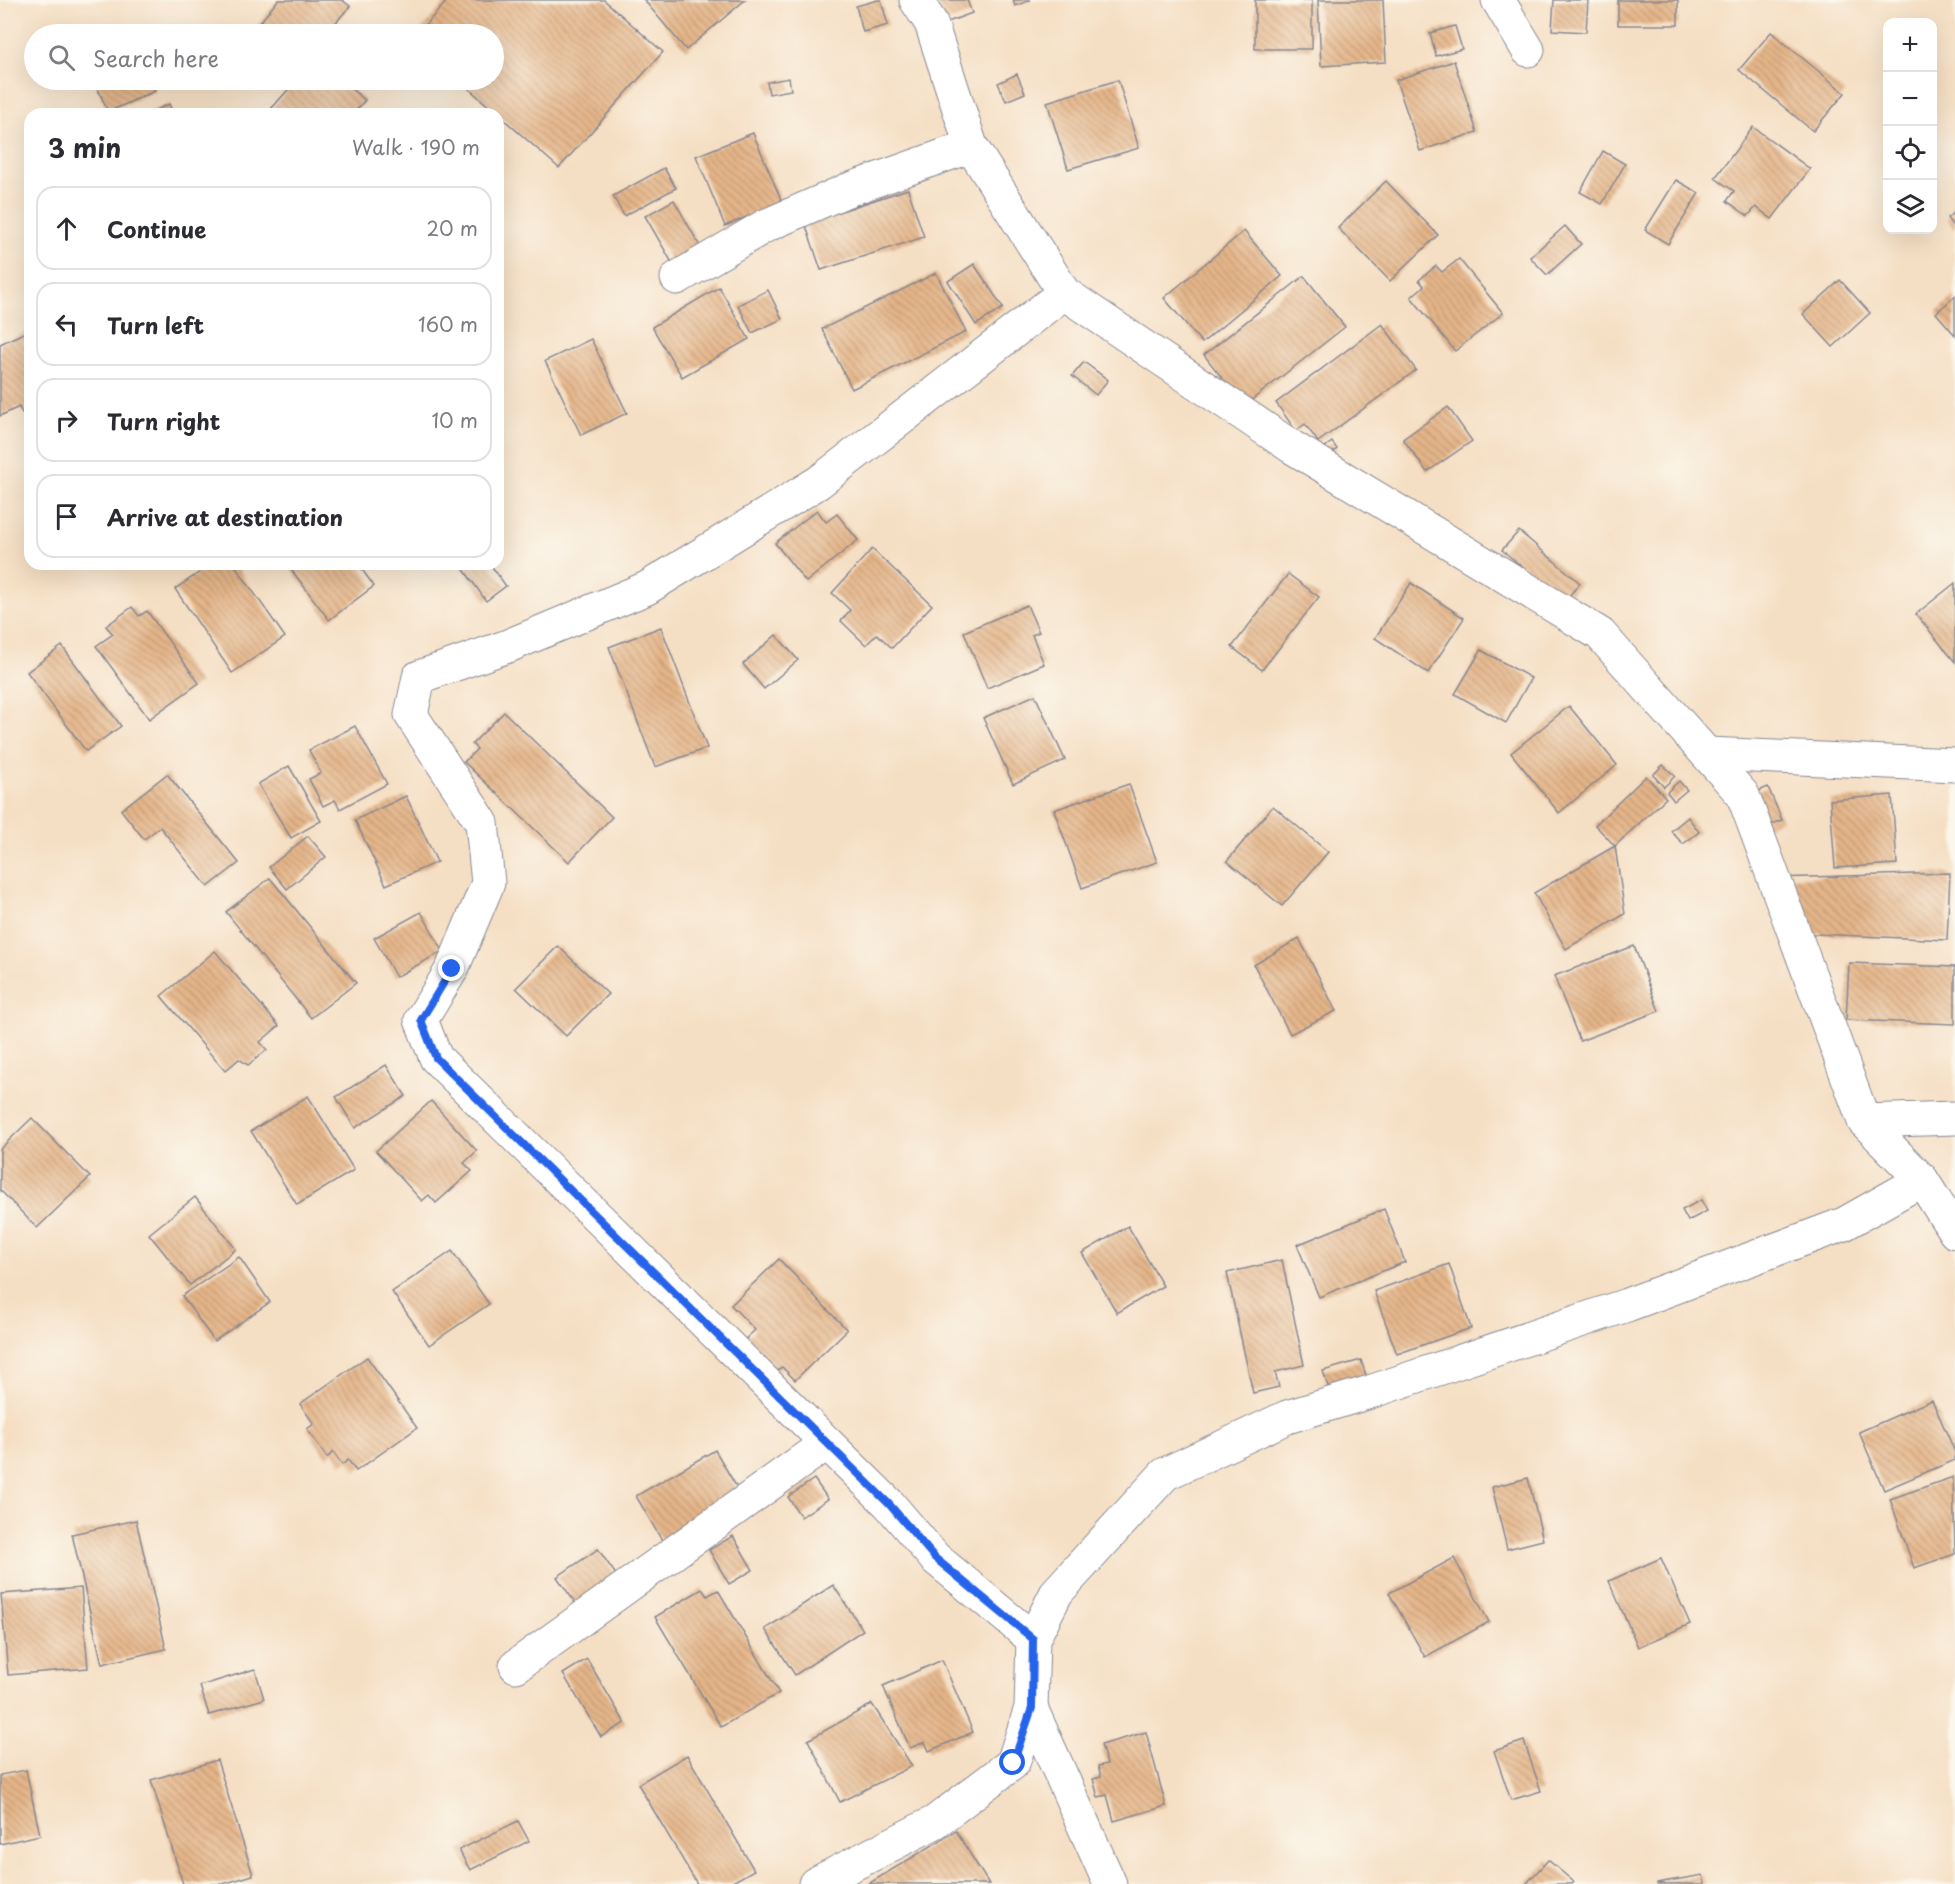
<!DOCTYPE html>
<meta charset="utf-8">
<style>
:root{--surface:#fff;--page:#f2f2f3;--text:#2b2b33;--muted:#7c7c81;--line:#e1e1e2}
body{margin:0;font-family:"Playpen Sans",sans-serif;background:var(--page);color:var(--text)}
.controls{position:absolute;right:18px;top:18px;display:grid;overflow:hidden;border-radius:12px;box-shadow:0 6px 24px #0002}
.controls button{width:54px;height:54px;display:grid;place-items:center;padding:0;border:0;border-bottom:2px solid var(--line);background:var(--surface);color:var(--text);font:30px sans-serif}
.stop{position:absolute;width:18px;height:18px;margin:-14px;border:4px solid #2563eb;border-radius:50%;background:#fff}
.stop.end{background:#2563eb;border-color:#fff;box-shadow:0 2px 6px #0008}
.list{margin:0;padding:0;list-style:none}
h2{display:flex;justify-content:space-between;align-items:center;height:78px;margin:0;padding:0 24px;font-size:26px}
h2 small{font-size:20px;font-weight:400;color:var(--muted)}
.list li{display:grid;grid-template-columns:39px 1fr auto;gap:18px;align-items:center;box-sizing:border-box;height:84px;margin:0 12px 12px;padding:0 12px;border:2px solid var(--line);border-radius:18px}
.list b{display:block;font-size:22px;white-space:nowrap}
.list em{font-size:20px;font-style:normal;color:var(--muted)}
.icon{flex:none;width:33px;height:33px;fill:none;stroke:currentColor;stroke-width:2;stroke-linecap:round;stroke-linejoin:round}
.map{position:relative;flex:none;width:1955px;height:1884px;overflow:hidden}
.search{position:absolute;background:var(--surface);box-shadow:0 6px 24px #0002;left:24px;top:24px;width:480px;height:66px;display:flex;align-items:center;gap:15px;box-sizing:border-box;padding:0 21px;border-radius:33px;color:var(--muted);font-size:22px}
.panel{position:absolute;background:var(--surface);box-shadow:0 6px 24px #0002;left:24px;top:108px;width:480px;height:462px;border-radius:18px}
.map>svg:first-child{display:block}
.building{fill:url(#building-back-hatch)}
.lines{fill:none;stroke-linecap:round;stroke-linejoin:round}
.minor-casing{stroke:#888791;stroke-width:35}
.minor{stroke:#fff;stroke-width:33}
.route{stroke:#2563eb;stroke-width:8}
</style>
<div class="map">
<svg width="1955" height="1884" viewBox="0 0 1955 1884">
<defs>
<pattern id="building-back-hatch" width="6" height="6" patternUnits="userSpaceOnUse" patternTransform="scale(1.5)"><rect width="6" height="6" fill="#e6b689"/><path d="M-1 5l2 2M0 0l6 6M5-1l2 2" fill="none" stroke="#ba9473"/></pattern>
</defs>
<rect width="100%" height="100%" fill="#fbf7ec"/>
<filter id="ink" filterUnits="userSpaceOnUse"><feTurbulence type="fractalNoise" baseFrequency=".0167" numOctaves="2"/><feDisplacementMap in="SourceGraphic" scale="12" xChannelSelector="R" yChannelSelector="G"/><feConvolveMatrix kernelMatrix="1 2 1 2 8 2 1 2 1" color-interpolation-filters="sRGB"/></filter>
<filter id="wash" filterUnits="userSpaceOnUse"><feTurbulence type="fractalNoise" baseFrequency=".008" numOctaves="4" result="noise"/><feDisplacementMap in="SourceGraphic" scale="24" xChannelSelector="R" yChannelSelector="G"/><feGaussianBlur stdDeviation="1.35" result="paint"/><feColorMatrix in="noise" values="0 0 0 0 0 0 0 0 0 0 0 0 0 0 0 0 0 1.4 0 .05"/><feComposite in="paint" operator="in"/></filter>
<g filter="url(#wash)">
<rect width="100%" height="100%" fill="#f5dfc4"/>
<g id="blocks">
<g class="building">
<polygon points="278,0 342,0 350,6 326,34 257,34 253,31"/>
<polygon points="448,0 604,0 663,52 559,168 459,80 494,80 494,34 417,34"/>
<polygon points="644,0 745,0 686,50"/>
<polygon points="878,0 881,0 888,25 863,32 856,6"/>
<polygon points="937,0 967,0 972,13 945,23"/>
<polygon points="1013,0 1031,0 1015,6"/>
<rect x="1255" y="0" width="57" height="49"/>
<polygon points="1318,0 1383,0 1386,62 1321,66"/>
<polygon points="1554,0 1588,0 1586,32 1552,30"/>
<rect x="1618" y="0" width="60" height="25"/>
<polygon points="1455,26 1462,49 1436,56 1430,33"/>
<polygon points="1771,32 1845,93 1813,131 1739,70"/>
<polygon points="1454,61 1477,132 1420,151 1396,80"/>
<polygon points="1017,74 1025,93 1006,101 998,83"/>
<polygon points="789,78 791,90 769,94 767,82"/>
<polygon points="94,80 150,80 155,91 108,112"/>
<polygon points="297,80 340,80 365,100 353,114 275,114 270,110"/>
<polygon points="1118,80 1139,148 1068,169 1047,102"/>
<polygon points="169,104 173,114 147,114"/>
<polygon points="1753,127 1810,169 1772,219 1756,207 1748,216 1727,201 1734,191 1715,178"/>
<polygon points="753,133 782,202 725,226 696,156"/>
<polygon points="1603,151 1625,164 1602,204 1580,192"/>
<polygon points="664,168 676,188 624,216 613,196"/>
<polygon points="1676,180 1699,193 1668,244 1645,230"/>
<polygon points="1386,181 1438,235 1390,281 1338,228"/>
<polygon points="908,189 924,237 821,270 805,223"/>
<polygon points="674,200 706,257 678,273 645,216"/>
<polygon points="1955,212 1955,229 1947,218"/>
<polygon points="1565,226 1581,244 1547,275 1530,257"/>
<polygon points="1244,231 1282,276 1202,343 1164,298"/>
<polygon points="1459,259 1503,313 1455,351 1411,297 1424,286 1419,280 1436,266 1442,272"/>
<polygon points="974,264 1003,308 976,325 948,281"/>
<polygon points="936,273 966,332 852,389 822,329"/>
<polygon points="1304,276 1345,327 1244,406 1204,355"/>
<polygon points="1840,280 1870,313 1833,347 1803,314"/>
<polygon points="719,287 749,339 682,377 652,327"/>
<polygon points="768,290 782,319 752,333 738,305"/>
<polygon points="1955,296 1955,335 1936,313"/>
<polygon points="1382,324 1416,370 1318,442 1305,424 1296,431 1276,403"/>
<polygon points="30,330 30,409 22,413 19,407 0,416 0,344"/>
<polygon points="591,339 627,413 581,435 545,361"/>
<polygon points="1084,362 1108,380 1096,395 1072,376"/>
<polygon points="1448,407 1472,441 1427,472 1403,439"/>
<polygon points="1332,442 1337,449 1320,463 1314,455"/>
<polygon points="817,510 826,522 837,514 858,540 806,582 775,543"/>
<polygon points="1519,531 1580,583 1564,602 1502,550"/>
<polygon points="872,549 932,605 892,648 877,634 866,645 841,621 850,610 832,593"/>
<polygon points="212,564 234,564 285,637 232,673 175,589"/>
<polygon points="287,564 358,564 374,586 329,620"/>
<polygon points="460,564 490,564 506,586 486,601"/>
<polygon points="1288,574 1319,597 1262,670 1232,647"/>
<polygon points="1411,583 1464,618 1428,673 1375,638"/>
<polygon points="1955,583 1955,662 1916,614"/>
<polygon points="1027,605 1039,632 1032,635 1044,664 987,688 964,632"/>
<polygon points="132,607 139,616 147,611 199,683 149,719 96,646 113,634 106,626"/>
<polygon points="661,627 707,748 655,767 609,647"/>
<polygon points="776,635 798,660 764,689 743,664"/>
<polygon points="62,646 121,726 86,751 27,672"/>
<polygon points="1481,650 1531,678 1506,723 1455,694"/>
<polygon points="1035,695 1065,760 1013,784 983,718"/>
<polygon points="1569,706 1617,765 1559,813 1511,753"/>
<polygon points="504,712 612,817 569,862 464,762 477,749 472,744"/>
<polygon points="355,726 387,784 340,809 335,800 323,806 309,779 321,773 309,750"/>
<polygon points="1663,765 1675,776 1664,787 1653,775"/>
<polygon points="289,766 321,821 291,838 258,784"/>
<polygon points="167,774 239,863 208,887 160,827 144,839 121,810"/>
<polygon points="1646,776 1666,798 1615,846 1625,914 1566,949 1534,893 1615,846 1595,825"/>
<polygon points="1679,781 1687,790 1674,801 1667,792"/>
<polygon points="1129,784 1157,862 1082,888 1054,810"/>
<polygon points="1768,787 1782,820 1760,829 1745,797"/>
<polygon points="1892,795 1897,864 1835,868 1830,800"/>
<polygon points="406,796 437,862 386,885 355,820"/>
<polygon points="1273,806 1328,852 1282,906 1227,861"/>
<polygon points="1688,817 1699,832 1683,844 1671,831"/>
<polygon points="308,836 326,857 287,889 269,867"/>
<polygon points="1950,873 1947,940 1794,933 1774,878"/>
<polygon points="270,878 356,983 311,1018 226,912"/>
<polygon points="421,912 443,951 396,977 374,938"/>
<polygon points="1299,938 1336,1011 1290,1034 1254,965"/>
<polygon points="558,946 608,994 566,1036 516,988"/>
<polygon points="1634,946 1659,1011 1580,1041 1554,976"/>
<polygon points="215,951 279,1026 260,1042 267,1050 248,1065 239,1059 225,1071 161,996"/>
<polygon points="1849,963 1955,967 1955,1024 1846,1020"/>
<polygon points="386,1065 406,1096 355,1128 336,1097"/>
<polygon points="308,1096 354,1170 297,1205 251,1131"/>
<polygon points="431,1101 477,1151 464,1163 472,1171 436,1203 429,1195 422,1201 376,1151"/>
<polygon points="32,1118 90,1177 37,1228 0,1190 0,1149"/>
<polygon points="195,1197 236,1249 190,1285 149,1234"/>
<polygon points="1701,1200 1707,1211 1688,1221 1682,1210"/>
<polygon points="1384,1209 1405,1262 1319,1297 1297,1245"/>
<polygon points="1128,1226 1163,1286 1117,1313 1082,1253"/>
<polygon points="452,1251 489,1304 429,1345 392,1292"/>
<polygon points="239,1257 270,1302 214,1341 182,1296"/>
<polygon points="779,1259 847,1330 795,1380 782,1367 771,1377 740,1344 755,1330 731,1305"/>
<polygon points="1282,1260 1304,1365 1275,1372 1279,1387 1253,1393 1227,1273"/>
<polygon points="1449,1264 1471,1328 1397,1354 1374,1291"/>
<polygon points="367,1357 417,1428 356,1471 348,1460 342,1465 333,1452 327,1458 307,1429 314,1424 300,1404"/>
<polygon points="1361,1360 1370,1388 1332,1399 1323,1371"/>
<polygon points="1932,1400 1955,1452 1955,1460 1884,1490 1859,1432"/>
<polygon points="715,1450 743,1498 664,1544 636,1496"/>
<polygon points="1953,1477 1955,1554 1914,1568 1890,1499"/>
<polygon points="1528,1478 1543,1540 1507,1549 1492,1487"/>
<polygon points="814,1479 828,1499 801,1517 788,1497"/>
<polygon points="136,1520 166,1649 102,1664 72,1534"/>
<polygon points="733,1536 753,1570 729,1584 709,1550"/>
<polygon points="598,1549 617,1576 576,1604 557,1577"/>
<polygon points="1454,1558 1489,1622 1425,1657 1389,1593"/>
<polygon points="1661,1558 1690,1624 1638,1647 1609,1581"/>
<polygon points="833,1585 863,1630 795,1675 765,1629"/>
<polygon points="81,1588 88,1668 8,1675 1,1594"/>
<polygon points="702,1589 707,1596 718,1590 779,1693 721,1727 655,1617"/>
<polygon points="587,1659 625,1723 601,1737 563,1674"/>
<polygon points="942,1660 973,1732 929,1751 925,1742 910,1748 883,1686"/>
<polygon points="255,1669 264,1699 209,1715 200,1686"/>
<polygon points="872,1704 912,1766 840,1802 808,1740"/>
<polygon points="1146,1732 1166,1806 1114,1821 1107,1795 1098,1797 1093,1779 1101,1777 1098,1766 1107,1764 1101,1745"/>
<polygon points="1524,1741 1541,1791 1511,1800 1494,1751"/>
<polygon points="687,1755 754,1870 729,1884 697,1884 638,1784"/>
<polygon points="217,1760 253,1875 223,1884 183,1884 151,1780"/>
<polygon points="26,1770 40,1835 0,1844 0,1775"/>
<polygon points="518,1821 529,1841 470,1870 459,1850"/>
<polygon points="956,1831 989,1884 868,1884"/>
<polygon points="1548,1860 1574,1882 1572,1884 1526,1884"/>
<polygon points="1703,1875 1705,1884 1657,1884 1657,1883"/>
</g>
</g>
</g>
<g filter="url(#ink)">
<use href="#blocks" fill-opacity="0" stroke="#888791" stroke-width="1.5"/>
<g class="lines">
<defs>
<g id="minor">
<polyline points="916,0 931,23 971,146 1064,293 1292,447 1600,634 1743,795 1864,1121 1922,1180 1955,1232"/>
<polyline points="1498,0 1528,50"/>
<polyline points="677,278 765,226 845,191 971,146"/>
<polyline points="1707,754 1955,765"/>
<polyline points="1864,1121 1955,1118"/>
<polyline points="1033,1639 935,1558 889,1504 436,1058 421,1020 452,969 488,883 482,823 411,715 419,677 508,646 647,588 819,482 1064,293"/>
<polyline points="516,1666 827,1443"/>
<polyline points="1031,1708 1110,1884"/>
<polyline points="815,1884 935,1822 1013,1763 1031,1708 1033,1639 1057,1592 1165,1474 1287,1417 1370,1392 1627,1305 1844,1224 1922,1180"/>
</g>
</defs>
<use href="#minor" class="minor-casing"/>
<use href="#minor" class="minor"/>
</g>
</g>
<g class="lines" filter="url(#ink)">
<polyline class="route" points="452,969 421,1020 436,1058 889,1504 935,1558 1033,1639 1032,1708 1013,1763"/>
</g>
</svg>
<div class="controls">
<button>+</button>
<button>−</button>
<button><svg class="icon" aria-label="locate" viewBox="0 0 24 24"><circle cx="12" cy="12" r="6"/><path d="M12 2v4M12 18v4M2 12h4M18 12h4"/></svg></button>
<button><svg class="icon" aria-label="layers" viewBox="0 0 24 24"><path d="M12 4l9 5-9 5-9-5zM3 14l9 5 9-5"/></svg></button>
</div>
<div class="stop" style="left:1013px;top:1763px"></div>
<div class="stop end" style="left:452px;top:969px"></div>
<div class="search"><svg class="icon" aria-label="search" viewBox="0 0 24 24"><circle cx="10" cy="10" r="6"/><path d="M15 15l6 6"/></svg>Search here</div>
<section class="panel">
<h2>3 min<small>Walk · 190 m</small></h2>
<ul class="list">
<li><svg class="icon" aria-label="ahead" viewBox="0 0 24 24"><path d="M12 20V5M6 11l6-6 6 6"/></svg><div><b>Continue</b></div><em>20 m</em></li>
<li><svg class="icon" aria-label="left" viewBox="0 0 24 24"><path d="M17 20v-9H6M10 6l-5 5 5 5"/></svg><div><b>Turn left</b></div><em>160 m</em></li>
<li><svg class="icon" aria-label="right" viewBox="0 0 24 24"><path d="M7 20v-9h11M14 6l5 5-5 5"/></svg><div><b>Turn right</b></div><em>10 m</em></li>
<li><svg class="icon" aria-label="arrive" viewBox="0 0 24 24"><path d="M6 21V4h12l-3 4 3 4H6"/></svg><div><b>Arrive at destination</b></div></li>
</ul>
</section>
</div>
